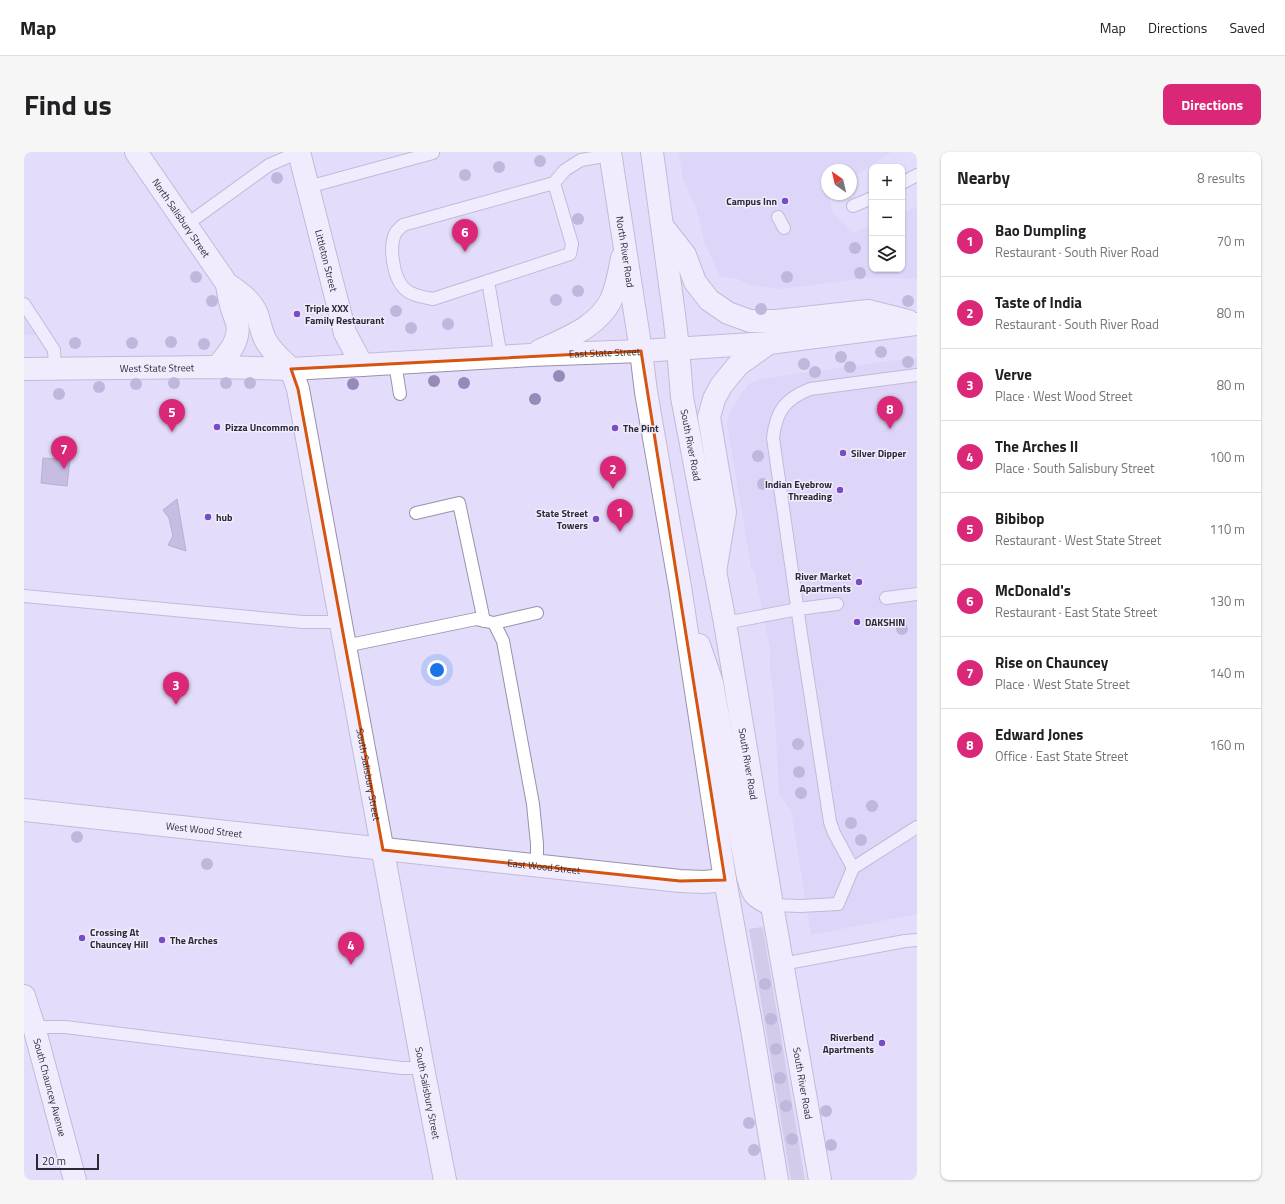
<!DOCTYPE html>
<meta charset="utf-8">
<style>
:root{--surface:#fff;--page:#f6f6f6;--text:#202124;--muted:#757577;--line:#e0e0e0;--accent:#db2777}
body{margin:0;font-family:"Titillium Web",sans-serif;background:var(--page);color:var(--text)}
.controls{position:absolute;right:12px;top:12px;display:grid;overflow:hidden;border-radius:8px;box-shadow:0 1px 3px #0004}
.controls button{width:36px;height:36px;display:grid;place-items:center;padding:0;border:0;border-bottom:1px solid var(--line);background:var(--surface);color:var(--text);font:20px sans-serif}
.compass{position:absolute;left:797px;top:12px;width:36px;height:36px;border-radius:50%;background:var(--surface);box-shadow:0 1px 3px #0004;rotate:326deg}
.scale{position:absolute;left:12px;bottom:10px;width:63px;box-sizing:border-box;padding-left:4px;border:2px solid #2d2a36;border-top:0;font-size:11px;line-height:14px;white-space:nowrap;color:#2d2a36;-webkit-text-stroke:3px #f0ecfe;paint-order:stroke}
.you{position:absolute;left:413px;top:518px;width:14px;height:14px;margin:-10px;border:3px solid #fff;border-radius:50%;background:#1a73e8;box-shadow:0 0 0 6px #1a73e833}
.badge{display:grid;place-items:center;width:26px;height:26px;border-radius:50%;background:var(--accent);color:#fff;font-size:13px;font-weight:700}
.pin{position:absolute;translate:-50% -33px;filter:drop-shadow(0 1px 2px #0008)}
.pin::after{content:'';position:absolute;top:21px;width:14px;height:12px;background:inherit;clip-path:polygon(0 0,100% 0,50% 100%)}
.list{margin:0;padding:0;list-style:none}
h2{display:flex;justify-content:space-between;align-items:center;height:52px;margin:0;padding:0 16px;font-size:17px}
h2 small{font-size:13px;font-weight:400;color:var(--muted)}
.list li{display:grid;grid-template-columns:26px 1fr auto;gap:12px;align-items:center;box-sizing:border-box;height:72px;padding:0 16px;border-top:1px solid var(--line)}
.list b{display:block;font-size:15px;white-space:nowrap}
.list p{margin:0;font-size:13px;white-space:nowrap;color:var(--muted)}
.list em{font-size:13px;font-style:normal;color:var(--muted)}
.icon{flex:none;width:22px;height:22px;fill:none;stroke:currentColor;stroke-width:2;stroke-linecap:round;stroke-linejoin:round}
.map{position:relative;flex:none;width:893px;height:1028px;overflow:hidden;border-radius:8px}
header{display:flex;align-items:center;gap:24px;box-sizing:border-box;height:56px;padding:0 20px;background:var(--surface);border-bottom:1px solid var(--line)}
header strong{font-size:19px}
nav{display:flex;gap:22px;margin-inline-start:auto;font-size:14px}
.intro{display:flex;align-items:center;justify-content:space-between;box-sizing:border-box;height:96px;padding:0 24px}
h1{margin:0;font-size:28px}
.button{padding:10px 18px;border-radius:8px;background:var(--accent);color:#fff;font-size:14px;font-weight:700}
main{display:flex;gap:24px;padding:0 24px}
aside{flex:1;background:var(--surface);border-radius:8px;box-shadow:0 1px 3px #0004}
.map>svg:first-child{display:block}
.built{fill:#d7cef3}
.green{fill:#bdb6d3}
.water{fill:#a498c6;stroke:#80779b}
.lines{fill:none;stroke-linecap:round;stroke-linejoin:round}
.lane-casing{stroke:#9891ad;stroke-width:14}
.street-casing{stroke:#9891ad;stroke-width:24}
.secondary-casing{stroke:#9891ad;stroke-width:24}
.primary-casing{stroke:#9891ad;stroke-width:24}
.lane{stroke:#fff;stroke-width:12}
.street{stroke:#fff;stroke-width:22}
.secondary{stroke:#fff;stroke-width:22}
.primary{stroke:#fff;stroke-width:22}
.tree{fill:#9789b8}
.marked{fill:none;stroke:#d55410;stroke-width:3;stroke-linejoin:round}
.poi-dot{fill:#784cc4;stroke:#f0ecfe;stroke-width:1.5}
.labels{text-anchor:middle;stroke-width:3;stroke-linejoin:round;paint-order:stroke}
.poi-label{font-size:10px;font-weight:bold;fill:#2d2a36;stroke:#f0ecfe;text-anchor:start}
.street-label{font-size:10px;fill:#2d2a36;stroke:#f0ecfe}
</style>
<header>
<strong>Map</strong>
<nav><a>Map</a><a>Directions</a><a>Saved</a></nav>
</header>
<div class="intro"><h1>Find us</h1><a class="button">Directions</a></div>
<main>
<div class="map">
<svg width="893" height="1028" viewBox="0 0 893 1028">
<rect width="100%" height="100%" fill="#e4dcfb"/>
<g class="built">
<polygon points="655,0 867,0 827,27 827,18 803,18 803,42 807,42 806,44 808,60 830,81 848,72 848,117 878,117 878,61 893,55 893,127 846,126 757,137 725,133 714,127 696,124 680,89 672,55 659,28"/>
<polygon points="0,164 13,183 0,183"/>
<polygon points="893,205 893,762 787,783 767,658 755,642 750,549 745,509 747,502 731,423 727,415 703,272 706,261 716,243 726,231 737,227"/>
</g>
<polygon class="green" points="738,775 739,777 781,1028 767,1028 765,1017 725,777"/>
<g class="water">
<polygon points="19,306 46,308 43,334 17,331"/>
<polygon points="153,347 162,399 144,393 149,384 145,366 139,358"/>
</g>
<g class="lines">
<defs>
<g id="lane">
<path d="M530,31L548,92L546,102L409,147C398,145 385,143 378,134C369,122 365,95 371,82C372,79 376,76 379,73L530,31L541,18L557,8L586,3"/>
<polyline points="878,31 893,23"/>
<polyline points="284,35 409,1"/>
<polyline points="829,54 848,46"/>
<polyline points="754,65 760,76"/>
<polyline points="162,73 245,13 275,0"/>
<polyline points="464,129 477,205"/>
<polyline points="0,152 30,198 31,216"/>
<polyline points="371,211 376,242"/>
<polyline points="392,361 435,351 460,469"/>
<polyline points="0,444 279,470 317,470"/>
<polyline points="862,446 893,442"/>
<polyline points="470,471 513,461"/>
<polyline points="701,471 774,457 813,452"/>
<polyline points="321,494 452,467 470,471 479,489 509,652 513,692 513,714"/>
<path d="M829,716L810,681L806,670L777,482L749,286C752,259 761,247 786,237L893,223"/>
<polyline points="748,753 776,754 814,752 829,716 893,675"/>
<polyline points="758,812 881,789 893,788"/>
<polyline points="10,875 41,875 293,906 378,916 399,916"/>
</g>
<g id="street">
<path id="s1" d="M275,0L321,181L338,213"/>
<path id="s2" d="M267,217L274,237L321,494L399,916L421,1028"/>
<path id="s3" d="M0,658L656,729L680,730L701,728"/>
<path id="s4" d="M0,844L10,875L51,1028"/>
</g>
<g id="secondary">
<path id="s5" d="M112,0L203,132C215,140 227,148 233,162C236,171 237,180 242,189C248,200 258,208 267,217"/>
<path id="s6" d="M654,196L658,245L701,471L748,753L796,1028"/>
<polyline points="617,199 622,240 656,435 701,728 728,877 753,1028"/>
<path d="M193,215C200,207 209,197 212,187C217,172 210,166 207,153C205,146 204,139 203,132"/>
<path d="M675,493L688,531L724,725C729,744 730,744 748,753"/>
</g>
<g id="primary">
<path id="s7" d="M586,0L617,199"/>
<polyline points="628,0 650,162 654,196"/>
<polyline points="639,75 661,103 671,130 685,148 704,161 726,169 752,169 844,159 884,169"/>
<path d="M515,199C540,187 573,176 587,148C593,135 595,121 598,106"/>
<path id="s8" d="M0,217L193,215L267,217L338,213L507,203L617,199L745,191L893,172"/>
<polyline points="691,420 701,360 685,265 690,247 697,234 714,213 745,191"/>
</g>
</defs>
<use href="#lane" class="lane-casing"/>
<use href="#street" class="street-casing"/>
<use href="#secondary" class="secondary-casing"/>
<use href="#primary" class="primary-casing"/>
<use href="#lane" class="lane"/>
<use href="#street" class="street"/>
<use href="#secondary" class="secondary"/>
<use href="#primary" class="primary"/>
</g>
<g class="tree">
<circle cx="516" cy="9" r="6"/>
<circle cx="475" cy="15" r="6"/>
<circle cx="441" cy="23" r="6"/>
<circle cx="253" cy="26" r="6"/>
<circle cx="554" cy="67" r="6"/>
<circle cx="831" cy="96" r="6"/>
<circle cx="836" cy="121" r="6"/>
<circle cx="172" cy="125" r="6"/>
<circle cx="763" cy="125" r="6"/>
<circle cx="554" cy="139" r="6"/>
<circle cx="532" cy="148" r="6"/>
<circle cx="188" cy="149" r="6"/>
<circle cx="884" cy="149" r="6"/>
<circle cx="737" cy="157" r="6"/>
<circle cx="372" cy="159" r="6"/>
<circle cx="424" cy="172" r="6"/>
<circle cx="387" cy="176" r="6"/>
<circle cx="147" cy="190" r="6"/>
<circle cx="51" cy="191" r="6"/>
<circle cx="108" cy="191" r="6"/>
<circle cx="180" cy="192" r="6"/>
<circle cx="857" cy="200" r="6"/>
<circle cx="817" cy="205" r="6"/>
<circle cx="884" cy="210" r="6"/>
<circle cx="780" cy="212" r="6"/>
<circle cx="826" cy="215" r="6"/>
<circle cx="791" cy="220" r="6"/>
<circle cx="535" cy="224" r="6"/>
<circle cx="410" cy="229" r="6"/>
<circle cx="150" cy="231" r="6"/>
<circle cx="202" cy="231" r="6"/>
<circle cx="226" cy="231" r="6"/>
<circle cx="440" cy="231" r="6"/>
<circle cx="112" cy="232" r="6"/>
<circle cx="329" cy="232" r="6"/>
<circle cx="75" cy="235" r="6"/>
<circle cx="35" cy="242" r="6"/>
<circle cx="511" cy="247" r="6"/>
<circle cx="734" cy="304" r="6"/>
<circle cx="739" cy="332" r="6"/>
<circle cx="878" cy="477" r="6"/>
<circle cx="774" cy="592" r="6"/>
<circle cx="775" cy="620" r="6"/>
<circle cx="777" cy="641" r="6"/>
<circle cx="848" cy="654" r="6"/>
<circle cx="827" cy="671" r="6"/>
<circle cx="53" cy="685" r="6"/>
<circle cx="837" cy="688" r="6"/>
<circle cx="183" cy="712" r="6"/>
<circle cx="741" cy="832" r="6"/>
<circle cx="747" cy="867" r="6"/>
<circle cx="752" cy="897" r="6"/>
<circle cx="756" cy="926" r="6"/>
<circle cx="762" cy="954" r="6"/>
<circle cx="802" cy="959" r="6"/>
<circle cx="725" cy="971" r="6"/>
<circle cx="768" cy="987" r="6"/>
<circle cx="807" cy="993" r="6"/>
<circle cx="730" cy="998" r="6"/>
</g>
<path d="M0 0H893V1028H0ZM617,199L701,728L656,729L359,698L274,237L267,217Z" fill="#e4dcfb" fill-opacity=".55" fill-rule="evenodd"/>
<path class="marked" d="M617,199L701,728L656,729L359,698L274,237L267,217Z"/>
<g class="poi-dot">
<circle cx="761" cy="49" r="4"/>
<circle cx="273" cy="162" r="4"/>
<circle cx="193" cy="275" r="4"/>
<circle cx="591" cy="276" r="4"/>
<circle cx="819" cy="301" r="4"/>
<circle cx="816" cy="338" r="4"/>
<circle cx="184" cy="365" r="4"/>
<circle cx="572" cy="367" r="4"/>
<circle cx="835" cy="430" r="4"/>
<circle cx="833" cy="470" r="4"/>
<circle cx="58" cy="786" r="4"/>
<circle cx="138" cy="788" r="4"/>
<circle cx="858" cy="891" r="4"/>
</g>
<g class="labels">
<g class="poi-label">
<text x="753" y="53" text-anchor="end">Campus Inn</text>
<text x="281" y="160">Triple XXX<tspan x="281" dy="12">Family Restaurant</tspan></text>
<text x="201" y="279">Pizza Uncommon</text>
<text x="599" y="280">The Pint</text>
<text x="827" y="305">Silver Dipper</text>
<text x="808" y="336" text-anchor="end">Indian Eyebrow<tspan x="808" dy="12">Threading</tspan></text>
<text x="564" y="365" text-anchor="end">State Street<tspan x="564" dy="12">Towers</tspan></text>
<text x="192" y="369">hub</text>
<text x="827" y="428" text-anchor="end">River Market<tspan x="827" dy="12">Apartments</tspan></text>
<text x="841" y="474">DAKSHIN</text>
<text x="66" y="784">Crossing At<tspan x="66" dy="12">Chauncey Hill</tspan></text>
<text x="146" y="792">The Arches</text>
<text x="850" y="889" text-anchor="end">Riverbend<tspan x="850" dy="12">Apartments</tspan></text>
</g>
<g class="street-label">
<text dy="4" stroke="none"><textPath href="#s5" startOffset="80">North Salisbury Street</textPath></text>
<text dy="4" stroke="none"><textPath href="#s7" startOffset="101">North River Road</textPath></text>
<text dy="4" stroke="none"><textPath href="#s1" startOffset="112">Littleton Street</textPath></text>
<text dy="4" stroke="none"><textPath href="#s8" startOffset="581">East State Street</textPath></text>
<text dy="4" stroke="none"><textPath href="#s8" startOffset="133">West State Street</textPath></text>
<text dy="4" stroke="none"><textPath href="#s6" startOffset="98">South River Road</textPath></text>
<text dy="4" stroke="none"><textPath href="#s6" startOffset="422">South River Road</textPath></text>
<text dy="4" stroke="none"><textPath href="#s2" startOffset="413">South Salisbury Street</textPath></text>
<text dy="4" stroke="none"><textPath href="#s3" startOffset="181">West Wood Street</textPath></text>
<text dy="4" stroke="none"><textPath href="#s3" startOffset="523">East Wood Street</textPath></text>
<text dy="4" stroke="none"><textPath href="#s6" startOffset="746">South River Road</textPath></text>
<text dy="4" stroke="none"><textPath href="#s4" startOffset="95">South Chauncey Avenue</textPath></text>
<text dy="4" stroke="none"><textPath href="#s2" startOffset="737">South Salisbury Street</textPath></text>
</g>
</g>
</svg>
<div class="controls">
<button>+</button>
<button>−</button>
<button><svg class="icon" aria-label="layers" viewBox="0 0 24 24"><path d="M12 4l9 5-9 5-9-5zM3 14l9 5 9-5"/></svg></button>
</div>
<svg class="compass" viewBox="-18 -18 36 36"><path d="M0-13l5 13h-10z" fill="#e53935"/><path d="M0 13l5-13h-10z" fill="#757577"/></svg>
<div class="scale">20 m</div>
<div class="you"></div>
<div class="pin badge" style="left:596px;top:380px">1</div>
<div class="pin badge" style="left:589px;top:337px">2</div>
<div class="pin badge" style="left:152px;top:553px">3</div>
<div class="pin badge" style="left:327px;top:813px">4</div>
<div class="pin badge" style="left:148px;top:280px">5</div>
<div class="pin badge" style="left:441px;top:100px">6</div>
<div class="pin badge" style="left:40px;top:317px">7</div>
<div class="pin badge" style="left:866px;top:277px">8</div>
</div>
<aside>
<h2>Nearby<small>8 results</small></h2>
<ul class="list">
<li><span class="badge">1</span><div><b>Bao Dumpling</b><p>Restaurant · South River Road</p></div><em>70 m</em></li>
<li><span class="badge">2</span><div><b>Taste of India</b><p>Restaurant · South River Road</p></div><em>80 m</em></li>
<li><span class="badge">3</span><div><b>Verve</b><p>Place · West Wood Street</p></div><em>80 m</em></li>
<li><span class="badge">4</span><div><b>The Arches II</b><p>Place · South Salisbury Street</p></div><em>100 m</em></li>
<li><span class="badge">5</span><div><b>Bibibop</b><p>Restaurant · West State Street</p></div><em>110 m</em></li>
<li><span class="badge">6</span><div><b>McDonald's</b><p>Restaurant · East State Street</p></div><em>130 m</em></li>
<li><span class="badge">7</span><div><b>Rise on Chauncey</b><p>Place · West State Street</p></div><em>140 m</em></li>
<li><span class="badge">8</span><div><b>Edward Jones</b><p>Office · East State Street</p></div><em>160 m</em></li>
</ul>
</aside>
</main>
